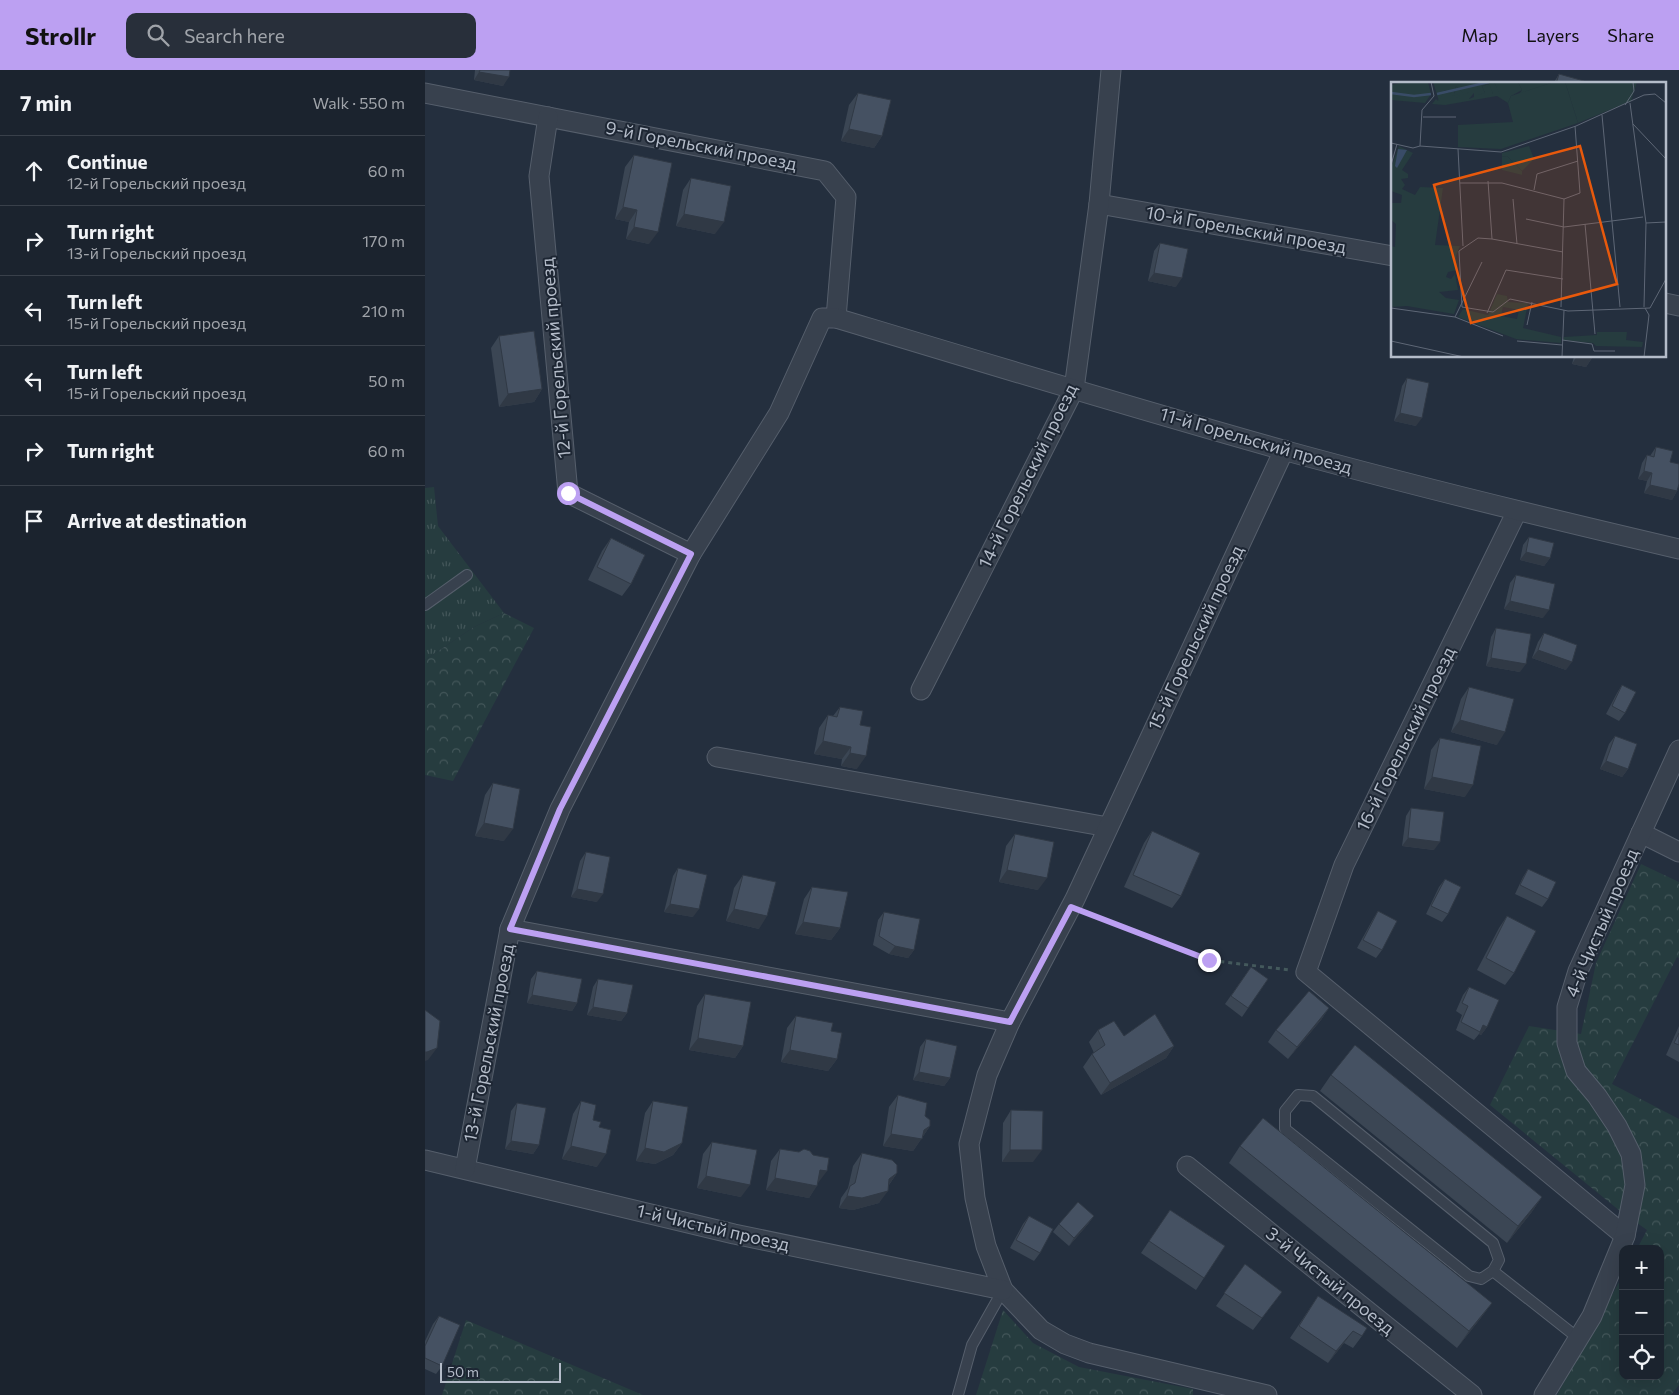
<!DOCTYPE html>
<meta charset="utf-8">
<style>
:root{--surface:#1b232e;--page:#282f3a;--text:#f1f3f6;--muted:#a0a4aa;--line:#39404a;--accent:#bca0f2}
body{margin:0;font-family:Commissioner,sans-serif;background:var(--page);color:var(--text)}
.controls{position:absolute;right:15px;bottom:15px;display:grid;overflow:hidden;border-radius:10px;box-shadow:0 5px 20px #0002}
.controls button{width:45px;height:45px;display:grid;place-items:center;padding:0;border:0;border-bottom:1px solid var(--line);background:var(--surface);color:var(--text);font:25px sans-serif}
.scale{position:absolute;left:15px;bottom:12px;width:121px;box-sizing:border-box;padding-left:5px;border:2px solid #b4bcc9;border-top:0;font-size:14px;line-height:18px;white-space:nowrap;color:#b4bcc9;-webkit-text-stroke:4px #1d2633;paint-order:stroke}
.stop{position:absolute;width:15px;height:15px;margin:-11px;border:4px solid #bca0f2;border-radius:50%;background:#fff}
.stop.end{background:#bca0f2;border-color:#fff;box-shadow:0 1px 5px #0008}
.list{margin:0;padding:0;list-style:none}
h2{display:flex;justify-content:space-between;align-items:center;height:65px;margin:0;padding:0 20px;font-size:21px}
h2 small{font-size:16px;font-weight:400;color:var(--muted)}
.list li{display:grid;grid-template-columns:32px 1fr auto;gap:15px;align-items:center;box-sizing:border-box;height:70px;padding:0 20px;border-top:1px solid var(--line)}
.list b{display:block;font-size:19px;white-space:nowrap}
.list p{margin:0;font-size:16px;white-space:nowrap;color:var(--muted)}
.list em{font-size:16px;font-style:normal;color:var(--muted)}
.icon{flex:none;width:28px;height:28px;fill:none;stroke:currentColor;stroke-width:2;stroke-linecap:round;stroke-linejoin:round}
.map{position:relative;flex:none;width:1254px;height:1325px;overflow:hidden}
header{display:flex;align-items:center;gap:30px;box-sizing:border-box;height:70px;padding:0 25px;background:var(--accent);color:#111}
header strong{font-size:24px}
nav{display:flex;gap:28px;margin-inline-start:auto;font-size:18px}
.search{width:350px;height:45px;background:var(--page);display:flex;align-items:center;gap:12px;box-sizing:border-box;padding:0 18px;border-radius:10px;color:var(--muted);font-size:19px}
main{display:flex}
aside{flex:1;background:var(--surface)}
.map>svg:first-child{display:block}
.grass{fill:url(#grass-tufts)}
.forest{fill:url(#forest-crowns)}
.lines{fill:none;stroke-linecap:round;stroke-linejoin:round}
.lane-casing{stroke:#565f6c;stroke-width:12}
.street-casing{stroke:#565f6c;stroke-width:21}
.path{stroke:#44595c;stroke-width:3;stroke-dasharray:4 4;stroke-linecap:butt}
.lane{stroke:#38414e;stroke-width:10}
.street{stroke:#38414e;stroke-width:19}
.wall{fill:#3b4654}
.shaded-wall{fill:#303945}
.building{fill:#455162;stroke:#303945}
.route{stroke:#bca0f2;stroke-width:6}
.labels{text-anchor:middle;stroke-width:4;stroke-linejoin:round;paint-order:stroke}
.street-label{font-size:18px;fill:#b4bcc9;stroke:#1d2633}
.inset-river{fill:none;stroke:#394c67;stroke-width:2.5}
.inset-road{fill:none;stroke:#5e6776;stroke-width:1}
.view{fill:#e8590c;fill-opacity:0.15;stroke:#e8590c;stroke-width:2.5}
.inset-edge{fill:none;stroke:#b4bcc9;stroke-width:2.5}
</style>
<header>
<strong>Strollr</strong>
<div class="search"><svg class="icon" aria-label="search" viewBox="0 0 24 24"><circle cx="10" cy="10" r="6"/><path d="M15 15l6 6"/></svg>Search here</div>
<nav><a>Map</a><a>Layers</a><a>Share</a></nav>
</header>
<main>
<aside>
<h2>7 min<small>Walk · 550 m</small></h2>
<ul class="list">
<li><svg class="icon" aria-label="ahead" viewBox="0 0 24 24"><path d="M12 20V5M6 11l6-6 6 6"/></svg><div><b>Continue</b><p>12-й Горельский проезд</p></div><em>60 m</em></li>
<li><svg class="icon" aria-label="right" viewBox="0 0 24 24"><path d="M7 20v-9h11M14 6l5 5-5 5"/></svg><div><b>Turn right</b><p>13-й Горельский проезд</p></div><em>170 m</em></li>
<li><svg class="icon" aria-label="left" viewBox="0 0 24 24"><path d="M17 20v-9H6M10 6l-5 5 5 5"/></svg><div><b>Turn left</b><p>15-й Горельский проезд</p></div><em>210 m</em></li>
<li><svg class="icon" aria-label="left" viewBox="0 0 24 24"><path d="M17 20v-9H6M10 6l-5 5 5 5"/></svg><div><b>Turn left</b><p>15-й Горельский проезд</p></div><em>50 m</em></li>
<li><svg class="icon" aria-label="right" viewBox="0 0 24 24"><path d="M7 20v-9h11M14 6l5 5-5 5"/></svg><div><b>Turn right</b></div><em>60 m</em></li>
<li><svg class="icon" aria-label="arrive" viewBox="0 0 24 24"><path d="M6 21V4h12l-3 4 3 4H6"/></svg><div><b>Arrive at destination</b></div></li>
</ul>
</aside>
<div class="map">
<svg width="1254" height="1325" viewBox="0 0 1254 1325">
<defs>
<pattern id="grass-tufts" width="24" height="20" patternUnits="userSpaceOnUse" patternTransform="scale(1.25)"><rect width="24" height="20" fill="#263c3f"/><path d="M3 7l-1-3M5 7V3M7 7l1-3M15 17l-1-3M17 17v-4M19 17l1-3" fill="none" stroke="#435659"/></pattern>
<pattern id="forest-crowns" width="20" height="18" patternUnits="userSpaceOnUse" patternTransform="scale(1.25)"><rect width="20" height="18" fill="#263c3f"/><path d="M2 6a3 3 0 1 1 6 0M12 15a3 3 0 1 1 6 0" fill="none" stroke="#435659"/></pattern>
</defs>
<rect width="100%" height="100%" fill="#242f3e"/>
<polygon class="grass" points="9,417 13,456 79,543 49,557 0,590 0,418"/>
<g class="forest">
<polygon points="79,543 109,558 28,711 0,705 0,590 49,557"/>
<polygon points="1216,794 1254,812 1254,888 1252,887 1187,1014 1254,1049 1254,1315 1246,1325 1132,1325 1198,1205 1198,1306 1235,1306 1235,1179 1212,1179 1222,1160 1195,1141 1065,1035 1104,956 1156,964 1171,893"/>
<polygon points="578,1240 608,1273 654,1297 768,1319 768,1325 551,1325"/>
<polygon points="41,1250 218,1325 17,1325"/>
</g>
<g class="lines">
<defs>
<g id="lane">
<polyline points="0,535 42,505"/>
<polygon points="873,1025 888,1026 1068,1173 1074,1190 1068,1201 1056,1209 1044,1206 860,1059 860,1041"/>
<polyline points="1068,1201 1153,1268"/>
<polyline points="533,1325 547,1275 578,1220"/>
</g>
<g id="street">
<polyline points="0,23 400,101 421,127 411,248"/>
<polyline points="123,47 114,106 143,423 266,484"/>
<polyline points="674,134 968,186"/>
<polyline points="1240,233 1254,236"/>
<polyline points="1092,441 919,795 881,902 1200,1166"/>
<polyline points="496,620 649,319 674,134 686,0"/>
<polyline points="292,687 683,757"/>
<polyline points="1216,763 1254,782"/>
<polyline points="85,859 585,952 650,829 859,380"/>
<polyline points="585,952 562,1005 544,1074 550,1128 561,1176 578,1220 616,1260 640,1274 664,1283 842,1325"/>
<polyline points="0,1090 309,1164 578,1220"/>
<polyline points="762,1096 1047,1325"/>
<path d="M40,1099L85,859L135,739L266,484L354,343L397,248H411C560,293 708,338 858,380C989,416 1121,448 1254,479"/>
<polyline points="1119,1325 1167,1246 1200,1166 1210,1115 1206,1084 1192,1056 1172,1026 1151,1001 1142,973 1142,937 1153,901 1254,680"/>
</g>
</defs>
<use href="#lane" class="lane-casing"/>
<use href="#street" class="street-casing"/>
<polyline class="path" points="660,843 784,890 864,900"/>
<use href="#lane" class="lane"/>
<use href="#street" class="street"/>
</g>
<g class="wall">
<polygon points="50,0 85,0 78,16 49,10"/>
<polygon points="1134,4 1159,14 1128,14"/>
<polygon points="433,23 457,66 449,78 416,71 424,35"/>
<polygon points="209,85 224,174 201,169 204,152 190,149 200,97"/>
<polygon points="266,108 290,164 251,156 258,120"/>
<polygon points="735,173 751,217 723,211 729,181"/>
<polygon points="74,266 117,319 109,332 74,337 66,278"/>
<polygon points="1149,286 1168,286 1167,288 1161,297 1147,294"/>
<polygon points="982,308 991,356 969,351 977,316"/>
<polygon points="1231,377 1245,392 1252,421 1247,430 1219,423 1222,411 1213,409 1217,393 1222,385 1225,386"/>
<polygon points="1104,467 1125,488 1119,496 1095,490 1098,475"/>
<polygon points="186,468 206,514 197,526 163,510 177,481"/>
<polygon points="1091,505 1118,548 1079,539 1085,513"/>
<polygon points="1071,558 1095,602 1061,596 1066,567"/>
<polygon points="1119,563 1141,600 1107,588 1113,572"/>
<polygon points="1197,615 1200,643 1194,651 1181,644 1192,623"/>
<polygon points="1044,617 1072,675 1026,662 1036,629"/>
<polygon points="415,637 435,655 432,699 416,696 417,689 389,684 394,658 403,645 408,646"/>
<polygon points="1190,666 1203,699 1197,707 1175,699 1184,674"/>
<polygon points="1015,668 1040,727 999,719 1006,680"/>
<polygon points="68,713 79,771 50,766 60,725"/>
<polygon points="986,738 1009,780 977,776 981,746"/>
<polygon points="727,761 756,826 747,838 699,817 719,773"/>
<polygon points="590,764 613,820 574,812 581,776"/>
<polygon points="161,782 172,832 146,827 155,791"/>
<polygon points="253,798 268,847 239,842 248,806"/>
<polygon points="1103,799 1123,829 1117,837 1090,824 1098,807"/>
<polygon points="318,805 334,859 301,851 309,818"/>
<polygon points="1020,809 1023,844 1017,852 1001,844 1014,817"/>
<polygon points="387,817 415,858 406,870 370,864 379,829"/>
<polygon points="953,841 957,880 951,888 932,878 948,849"/>
<polygon points="459,842 489,880 483,888 464,884 448,875 453,850"/>
<polygon points="1082,846 1089,903 1080,915 1052,900 1074,858"/>
<polygon points="826,897 843,909 817,947 800,934"/>
<polygon points="112,901 152,933 147,941 102,933 106,909"/>
<polygon points="173,909 202,943 196,951 162,945 168,917"/>
<polygon points="1044,917 1062,957 1056,965 1054,964 1049,970 1031,960 1037,945 1031,941 1038,925"/>
<polygon points="280,924 318,976 310,988 264,980 272,936"/>
<polygon points="904,938 896,950 863,989 843,972 851,960"/>
<polygon points="371,946 406,961 412,989 403,1001 356,992 362,958"/>
<polygon points="1254,956 1254,992 1241,985"/>
<polygon points="673,960 699,966 749,976 741,988 676,1025 658,997 667,984 669,983 664,972"/>
<polygon points="501,969 525,1008 519,1016 488,1010 495,977"/>
<polygon points="906,1005 1117,1127 1106,1143 1082,1173 895,1021"/>
<polygon points="473,1025 500,1046 505,1056 488,1081 458,1076 464,1037"/>
<polygon points="156,1031 168,1050 174,1057 172,1097 137,1089 148,1044"/>
<polygon points="228,1031 257,1073 248,1085 230,1094 211,1091 220,1043"/>
<polygon points="92,1033 114,1075 108,1084 80,1079 86,1041"/>
<polygon points="586,1040 608,1092 577,1092 578,1053"/>
<polygon points="287,1072 316,1127 272,1118 278,1084"/>
<polygon points="815,1076 1067,1233 1055,1249 1032,1278 804,1093"/>
<polygon points="355,1079 393,1113 384,1128 341,1120 346,1091"/>
<polygon points="437,1083 472,1103 464,1115 454,1133 428,1140 414,1138 416,1128 423,1118 428,1096"/>
<polygon points="745,1140 800,1176 771,1220 716,1183"/>
<polygon points="604,1146 615,1183 609,1191 585,1178 598,1154"/>
<polygon points="669,1146 663,1154 644,1176 628,1162 634,1154"/>
<polygon points="820,1194 857,1222 828,1260 791,1236"/>
<polygon points="893,1226 937,1266 928,1278 919,1273 903,1293 865,1268"/>
<polygon points="14,1246 17,1296 11,1304 0,1299 0,1271 8,1254"/>
</g>
<g class="shaded-wall">
<polygon points="54,2 84,7 78,16 49,10"/>
<polygon points="424,59 457,66 449,78 416,71"/>
<polygon points="198,137 212,140 204,152 190,149"/>
<polygon points="259,144 299,152 290,164 251,156"/>
<polygon points="209,157 233,162 224,174 201,169"/>
<polygon points="729,203 757,208 751,217 723,211"/>
<polygon points="1152,286 1155,286 1167,288 1161,297 1147,294"/>
<polygon points="117,319 109,332 74,337 83,324"/>
<polygon points="975,343 997,348 991,356 969,351"/>
<polygon points="1219,401 1227,403 1222,411 1213,409"/>
<polygon points="1225,415 1252,421 1247,430 1219,423"/>
<polygon points="1101,482 1125,488 1119,496 1095,490"/>
<polygon points="1085,531 1124,540 1118,548 1079,539"/>
<polygon points="1113,580 1147,592 1141,600 1107,588"/>
<polygon points="1066,588 1101,594 1095,602 1061,596"/>
<polygon points="1035,650 1080,662 1072,675 1026,662"/>
<polygon points="398,671 426,677 417,689 389,684"/>
<polygon points="425,683 441,686 432,699 416,696"/>
<polygon points="1181,691 1203,699 1197,707 1175,699"/>
<polygon points="1007,707 1048,715 1040,727 999,719"/>
<polygon points="59,753 88,759 79,771 50,766"/>
<polygon points="983,768 1015,772 1009,780 977,776"/>
<polygon points="582,800 622,808 613,820 574,812"/>
<polygon points="152,819 178,824 172,832 146,827"/>
<polygon points="245,834 274,839 268,847 239,842"/>
<polygon points="309,839 342,846 334,859 301,851"/>
<polygon points="378,852 415,858 406,870 370,864"/>
<polygon points="470,876 489,880 483,888 464,884"/>
<polygon points="107,925 152,933 147,941 102,933"/>
<polygon points="168,937 202,943 196,951 162,945"/>
<polygon points="904,938 896,950 863,989 872,977"/>
<polygon points="1058,955 1062,957 1056,965 1054,964"/>
<polygon points="273,968 318,976 310,988 264,980"/>
<polygon points="749,976 741,988 676,1025 685,1013"/>
<polygon points="12,978 3,990 0,991 0,982"/>
<polygon points="365,980 412,989 403,1001 356,992"/>
<polygon points="494,1002 525,1008 519,1016 488,1010"/>
<polygon points="505,1056 488,1081 458,1076 466,1064 499,1060"/>
<polygon points="86,1071 114,1075 108,1084 80,1079"/>
<polygon points="257,1073 248,1085 230,1094 211,1091 220,1078"/>
<polygon points="146,1076 181,1084 172,1097 137,1089"/>
<polygon points="585,1080 617,1080 608,1092 577,1092"/>
<polygon points="395,1100 402,1101 393,1113 386,1112"/>
<polygon points="472,1103 463,1116 464,1109"/>
<polygon points="281,1106 325,1115 316,1127 272,1118"/>
<polygon points="350,1108 392,1116 384,1128 341,1120"/>
<polygon points="463,1121 454,1133 428,1140 414,1138 422,1126"/>
<polygon points="1117,1127 1106,1143 1082,1173 1093,1156"/>
<polygon points="669,1146 663,1154 644,1176 649,1168"/>
<polygon points="1067,1233 1055,1249 1032,1278 1044,1261"/>
<polygon points="928,1261 919,1273 903,1293 911,1281"/>
</g>
<g class="building">
<polygon points="55,0 85,0 84,7 54,2"/>
<polygon points="1134,4 1159,11 1159,14 1131,14"/>
<polygon points="433,23 466,30 457,66 424,59"/>
<polygon points="209,85 247,93 233,162 209,157 212,140 198,137"/>
<polygon points="266,108 306,116 299,152 259,144"/>
<polygon points="735,173 763,179 757,208 729,203"/>
<polygon points="109,261 117,319 83,324 74,266"/>
<polygon points="1155,286 1168,286 1167,288"/>
<polygon points="982,308 1004,313 997,348 975,343"/>
<polygon points="1231,377 1248,381 1245,392 1254,394 1254,414 1252,421 1225,415 1227,403 1219,401 1222,385 1229,387"/>
<polygon points="1104,467 1129,473 1125,488 1101,482"/>
<polygon points="186,468 220,485 206,514 172,497"/>
<polygon points="1091,505 1130,514 1124,540 1085,531"/>
<polygon points="1071,558 1106,564 1101,594 1066,588"/>
<polygon points="1119,563 1152,575 1147,592 1113,580"/>
<polygon points="1197,615 1211,622 1200,643 1187,636"/>
<polygon points="1044,617 1089,629 1080,662 1035,650"/>
<polygon points="415,637 438,641 435,655 446,657 441,686 425,683 426,677 398,671 403,645 412,647"/>
<polygon points="1190,666 1212,674 1203,699 1181,691"/>
<polygon points="1015,668 1056,676 1048,715 1007,707"/>
<polygon points="68,713 95,719 88,759 59,753"/>
<polygon points="986,738 1019,742 1015,772 983,768"/>
<polygon points="727,761 775,783 756,826 708,805"/>
<polygon points="590,764 629,772 622,808 582,800"/>
<polygon points="161,782 185,787 178,824 152,819"/>
<polygon points="253,798 282,805 274,839 245,834"/>
<polygon points="1103,799 1131,812 1123,829 1095,815"/>
<polygon points="318,805 351,812 342,846 309,839"/>
<polygon points="1020,809 1036,817 1023,844 1006,836"/>
<polygon points="387,817 423,822 415,858 378,852"/>
<polygon points="953,841 972,851 957,880 938,870"/>
<polygon points="459,842 495,849 489,880 470,876 454,866"/>
<polygon points="1082,846 1111,861 1089,903 1061,888"/>
<polygon points="826,897 843,909 823,938 806,926"/>
<polygon points="112,901 157,909 152,933 107,925"/>
<polygon points="173,909 208,915 202,943 168,937"/>
<polygon points="1044,917 1074,930 1062,957 1058,955 1055,962 1036,952 1043,936 1037,933"/>
<polygon points="884,921 904,938 872,977 851,960"/>
<polygon points="280,924 326,932 318,976 273,968"/>
<polygon points="0,940 15,951 12,978 2,982 0,982"/>
<polygon points="730,944 749,976 685,1013 667,984 680,975 673,960 689,951 699,966"/>
<polygon points="371,946 408,953 406,961 417,963 412,989 365,980"/>
<polygon points="1254,963 1254,975 1249,973"/>
<polygon points="501,969 532,976 525,1008 494,1002"/>
<polygon points="930,975 1117,1127 1093,1156 906,1005"/>
<polygon points="473,1025 502,1033 500,1046 505,1050 505,1056 499,1060 497,1069 466,1064"/>
<polygon points="156,1031 171,1035 168,1050 176,1052 174,1057 186,1060 181,1084 146,1076"/>
<polygon points="228,1031 263,1037 257,1073 239,1082 220,1078"/>
<polygon points="92,1033 121,1038 114,1075 86,1071"/>
<polygon points="586,1040 618,1041 617,1080 585,1080"/>
<polygon points="838,1048 1067,1233 1044,1261 815,1076"/>
<polygon points="287,1072 332,1080 325,1115 281,1106"/>
<polygon points="355,1079 374,1082 379,1079 385,1081 388,1085 404,1088 402,1101 395,1100 392,1116 350,1108"/>
<polygon points="437,1083 467,1090 472,1095 472,1103 464,1109 463,1121 437,1128 422,1126 425,1116 430,1113"/>
<polygon points="653,1132 669,1146 649,1168 634,1154"/>
<polygon points="745,1140 800,1176 779,1208 724,1171"/>
<polygon points="604,1146 628,1159 615,1183 591,1170"/>
<polygon points="820,1194 857,1222 837,1248 799,1223"/>
<polygon points="893,1226 942,1258 937,1266 928,1261 911,1281 874,1256"/>
<polygon points="14,1246 35,1255 17,1296 0,1288 0,1276"/>
</g>
<g class="lines">
<polyline class="route" points="143,423 266,484 135,739 85,859 585,952 646,837 784,890"/>
</g>
<g class="labels">
<g class="street-label">
<text transform="translate(276 76) rotate(11)" y="6">9-й Горельский проезд</text>
<text transform="translate(821 160) rotate(10)" y="6">10-й Горельский проезд</text>
<text transform="translate(131 288) rotate(-95)" y="6">12-й Горельский проезд</text>
<text transform="translate(831 371) rotate(16)" y="6">11-й Горельский проезд</text>
<text transform="translate(603 406) rotate(-64)" y="6">14-й Горельский проезд</text>
<text transform="translate(771 568) rotate(-65)" y="6">15-й Горельский проезд</text>
<text transform="translate(981 669) rotate(-64)" y="6">16-й Горельский проезд</text>
<text transform="translate(1177 853) rotate(-67)" y="6">4-й Чистый проезд</text>
<text transform="translate(64 973) rotate(-79)" y="6">13-й Горельский проезд</text>
<text transform="translate(288 1158) rotate(13)" y="6">1-й Чистый проезд</text>
<text transform="translate(905 1211) rotate(39)" y="6">3-й Чистый проезд</text>
</g>
</g>
<g transform="translate(966 12)">
<rect width="275" height="275" fill="#242f3e"/>
<path d="M103,0H127L131,8L120,14L117,21L106,14L54,23L41,22L45,17L47,19L50,9L63,12L65,4L72,11L78,10V17L83,15V8L88,5L94,11L91,4L99,2L102,12H108ZM174,0H246L240,19L187,41ZM138,64L143,77L131,89L116,74L111,75V71Z" fill="#263c3f"/>
<path d="M127,0H163L128,12L131,8ZM8,64L22,71L11,88L17,92V96L10,97L14,103L11,107L24,113L29,105L52,106L44,163L69,164L65,174L66,188L57,190L55,195L60,197L64,192L67,208L48,210L55,216L68,218L63,232L16,224L0,225V164L4,165L5,142L0,138V121H10L11,113L0,109V85ZM116,74L131,89V93L111,88V75ZM106,212L116,214L117,220L137,221L132,246L170,255V261L125,257L67,235L72,227L97,233ZM112,225L128,228L126,237L110,234ZM206,250H236L235,258L252,260L251,265L205,264L202,261L172,258L173,255L206,253Z" fill="#263c3f" fill-rule="evenodd"/>
<path d="M13,0H37L40,12L34,21L0,18V3ZM42,0H103L109,12H102L98,2L91,4L94,11L87,13V6L78,17V10L73,13L65,4L63,11L69,14L68,17L54,8L48,19Z" fill="#263c3f"/>
<path d="M163,0H174L187,41L110,67L67,65V43L122,40L117,21L120,14Z" fill="#263c3f"/>
<path d="M7,67L16,68L6,86L4,84Z" fill="#394c67"/>
<path class="inset-river" d="M0,11L23,14L40,12M46,12L98,0"/>
<path class="inset-road" d="M239,21L255,141L253,225M234,23L243,9L242,0M211,33L229,225M32,35H65M242,42L275,77M0,61L22,66L29,64L110,70L185,44L253,13L264,12L275,21M29,64L31,28L43,14L40,0M67,67L72,164M0,83L6,62M97,99L101,157L172,170M69,101H111L173,117M143,108L146,92L187,79M122,117L126,162M173,117L189,111L184,44M135,137L173,145L252,135M255,141L275,140M194,142L204,252M71,225L102,230L119,217L177,229L259,226L275,197M71,225L68,169L87,156L101,157M170,225L173,117M0,226L64,235L112,254M96,231L115,188L172,197M64,235L91,180M136,243L141,220M171,258L201,262L203,269H224M0,259L73,275M126,259L171,263M171,275L173,228M253,275L258,233L254,226"/>
<path class="view" d="M189,64L226,202L80,241L43,103Z"/>
<rect width="275" height="275" class="inset-edge"/>
</g>
</svg>
<div class="controls">
<button>+</button>
<button>−</button>
<button><svg class="icon" aria-label="locate" viewBox="0 0 24 24"><circle cx="12" cy="12" r="6"/><path d="M12 2v4M12 18v4M2 12h4M18 12h4"/></svg></button>
</div>
<div class="scale">50 m</div>
<div class="stop" style="left:143px;top:423px"></div>
<div class="stop end" style="left:784px;top:890px"></div>
</div>
</main>
